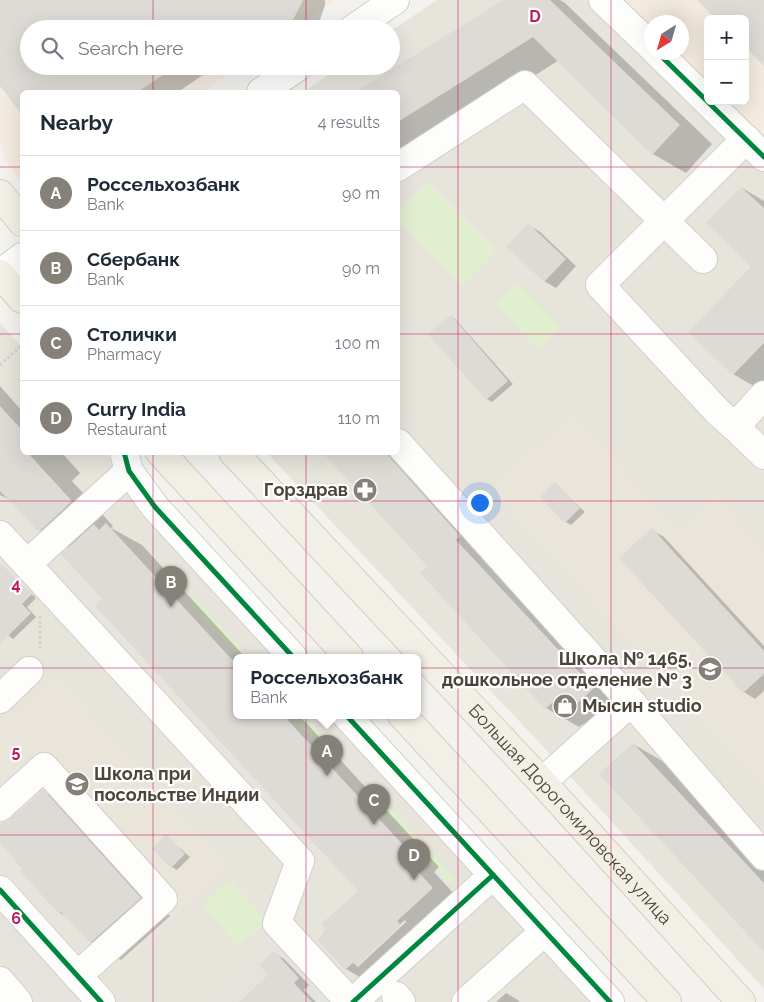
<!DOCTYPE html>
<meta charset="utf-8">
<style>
:root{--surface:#fff;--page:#f6f6f7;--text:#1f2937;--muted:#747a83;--line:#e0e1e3;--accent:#868178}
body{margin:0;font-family:Raleway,sans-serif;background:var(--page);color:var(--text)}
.controls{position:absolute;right:15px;top:15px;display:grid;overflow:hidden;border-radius:8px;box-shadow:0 5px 20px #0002}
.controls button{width:45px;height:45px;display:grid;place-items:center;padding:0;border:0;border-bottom:1px solid var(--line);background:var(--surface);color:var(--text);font:25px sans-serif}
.compass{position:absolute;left:644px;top:15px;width:45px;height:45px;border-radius:50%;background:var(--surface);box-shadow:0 5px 20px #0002;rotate:217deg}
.you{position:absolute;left:479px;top:502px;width:18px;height:18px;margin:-12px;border:4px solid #fff;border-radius:50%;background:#1a73e8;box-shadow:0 0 0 8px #1a73e833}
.badge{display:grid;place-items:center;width:32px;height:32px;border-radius:50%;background:var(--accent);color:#fff;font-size:16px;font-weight:700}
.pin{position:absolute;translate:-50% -41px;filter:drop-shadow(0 1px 2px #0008)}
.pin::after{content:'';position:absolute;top:26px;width:18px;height:15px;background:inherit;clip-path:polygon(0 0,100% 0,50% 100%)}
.popup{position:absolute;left:233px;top:654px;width:188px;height:65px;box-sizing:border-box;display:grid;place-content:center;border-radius:8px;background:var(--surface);filter:drop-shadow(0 1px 4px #0005);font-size:16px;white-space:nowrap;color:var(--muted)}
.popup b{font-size:19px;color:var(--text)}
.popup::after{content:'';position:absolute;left:50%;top:100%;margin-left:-10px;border:10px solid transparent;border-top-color:var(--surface)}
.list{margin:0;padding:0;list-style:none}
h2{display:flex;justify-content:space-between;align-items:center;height:65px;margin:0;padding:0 20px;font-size:21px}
h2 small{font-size:16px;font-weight:400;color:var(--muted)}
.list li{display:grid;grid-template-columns:32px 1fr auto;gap:15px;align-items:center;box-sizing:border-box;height:75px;padding:0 20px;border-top:1px solid var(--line)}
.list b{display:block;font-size:19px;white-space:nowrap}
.list p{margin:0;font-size:16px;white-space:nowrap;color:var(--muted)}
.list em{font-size:16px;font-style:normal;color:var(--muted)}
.icon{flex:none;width:28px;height:28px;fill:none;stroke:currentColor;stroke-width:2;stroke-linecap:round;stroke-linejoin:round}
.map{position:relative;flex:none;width:764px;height:1002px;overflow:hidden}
.search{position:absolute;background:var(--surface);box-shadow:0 5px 20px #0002;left:20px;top:20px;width:380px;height:55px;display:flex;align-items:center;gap:12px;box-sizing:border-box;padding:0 18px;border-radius:28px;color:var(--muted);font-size:19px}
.panel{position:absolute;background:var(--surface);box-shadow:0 5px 20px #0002;left:20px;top:90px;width:380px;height:365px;border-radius:8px}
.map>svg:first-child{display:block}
.residential{fill:#e7e4dc}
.commercial{fill:#f3ebdf}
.industrial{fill:#e6e2de}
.education{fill:#eae5da}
.green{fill:#e1eecf}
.shadow{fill:#0003;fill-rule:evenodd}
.building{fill:#dedbd6}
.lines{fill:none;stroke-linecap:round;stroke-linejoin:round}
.minor-casing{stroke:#d2d0cb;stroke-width:30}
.major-casing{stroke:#d6cebb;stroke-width:30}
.path{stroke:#d3d2cc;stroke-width:3;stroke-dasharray:2.5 2.5;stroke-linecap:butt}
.minor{stroke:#fdfdfc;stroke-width:28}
.major{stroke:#f2efe6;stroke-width:28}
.cycleway-casing{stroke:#fff;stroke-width:8}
.cycleway{stroke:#00873e;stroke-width:5}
.grid{fill:none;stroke:#c2185b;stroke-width:1;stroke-opacity:0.55}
.labels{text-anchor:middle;stroke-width:4.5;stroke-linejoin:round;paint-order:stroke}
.poi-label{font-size:18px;font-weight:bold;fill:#4b4439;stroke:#fff;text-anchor:end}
.street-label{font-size:18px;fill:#4b4439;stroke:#fff}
.grid-label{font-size:16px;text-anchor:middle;font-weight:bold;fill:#c2185b;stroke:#fff;stroke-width:4.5;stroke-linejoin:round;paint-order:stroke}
</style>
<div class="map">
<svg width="764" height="1002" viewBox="0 0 764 1002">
<rect width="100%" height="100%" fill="#f4f2ee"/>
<g class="residential">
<polygon points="437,0 595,0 764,168 764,989 550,754 267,453 398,452 398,92 303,92 341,66 391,66 391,31"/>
<polygon points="0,323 22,347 22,452 106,453 130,488 286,657 237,657 237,715 339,715 603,1002 0,1002"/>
</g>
<g class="commercial">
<polygon points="0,0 335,0 294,29 29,29 29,66 240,66 203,92 22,92 22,184 6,161 0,142"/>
<polygon points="614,0 764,0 764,147 717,101 745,101 745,19 708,19 708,92 668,53 682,52 682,22 652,22 651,37"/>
</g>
<g class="industrial">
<polygon points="0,911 83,1002 46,1002 0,951"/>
<polygon points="275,945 327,1002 213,1002"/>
</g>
<g class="education">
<polygon points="572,415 679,533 717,499 764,551 764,788 491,489"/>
<polygon points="56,676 229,868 115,971 61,912 59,914 20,871 22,867 0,843 0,726"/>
</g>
<g class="green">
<polygon points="428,182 497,250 462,286 398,221 398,212"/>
<polygon points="516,282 561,327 539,350 494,304"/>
<polygon points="195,599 245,653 240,657 189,605"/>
<polygon points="291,715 303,715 332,747 326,752"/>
<polygon points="380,797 456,879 450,884 374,802"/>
<polygon points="230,880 267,921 239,947 202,906"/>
</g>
<g class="shadow">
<polygon points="0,0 325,0 325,5 317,29 29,29 29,66 216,66 178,92 22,92 22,113 0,84"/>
<polygon points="505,0 560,0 565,3 712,144 686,173 653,154 559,60 398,163 398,92 357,92"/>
<polygon points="742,188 764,201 764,392 733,374 753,267"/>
<polygon points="528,225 539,231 576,266 556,288 544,281"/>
<polygon points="451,316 456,320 513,384 492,402 487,399"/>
<path d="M0,386L22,411V452H61L80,473L72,481L113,526L111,528L142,545L245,657H237V715H299L439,867L434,872L468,909L432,943L436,946L393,986L382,990L346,969L318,940L359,891L104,599L70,548L40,531L12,501L0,495ZM405,920L406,922L358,967L356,965Z"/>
<polygon points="323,452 398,452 626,707 599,733 583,724 579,727 546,708 422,573 429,566"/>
<polygon points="555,484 585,512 571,525 566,522"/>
<polygon points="652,530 664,537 764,646 764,691 755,699 744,692"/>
<polygon points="1,565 36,598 27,607 36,617 13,639 0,629"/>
<polygon points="633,744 664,762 764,870 764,951"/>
<polygon points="43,791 73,808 170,916 121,960 91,942 69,918 60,913 0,841 0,828"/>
<polygon points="166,836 190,857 177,870 172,867"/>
<polygon points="274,953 284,959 309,985 304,990 316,1002 241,1002 270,975"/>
<polygon points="506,993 518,1000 520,1002 496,1002"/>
</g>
<g class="building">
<polygon points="0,0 303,0 294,18 282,29 29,29 29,66 176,66 138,92 22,92 22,115 0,86"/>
<polygon points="503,0 550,0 680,125 652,155 533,37 398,122 398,92 355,92"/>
<polygon points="697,0 764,0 764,66 745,47 745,19 716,19"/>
<polygon points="741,187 764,208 764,343 733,375 688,332 751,267 706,223"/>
<polygon points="528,223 566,259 544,282 506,247"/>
<polygon points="451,315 508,381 486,400 428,334"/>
<polygon points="0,406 22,430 22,452 27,452 72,501 39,532 0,491"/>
<polygon points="322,452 385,452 460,536 456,540 594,688 565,715 553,702 545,709 420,573 427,566"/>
<polygon points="555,482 580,508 565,523 540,497"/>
<polygon points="106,523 237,665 237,715 283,715 404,846 399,851 433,888 397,921 401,925 357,966 353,963 345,970 317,940 326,931 321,924 358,891 95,606 102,599 61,554 94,524 99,530"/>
<polygon points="652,528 764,651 764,674 743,693 619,558"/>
<polygon points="0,563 32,594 22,604 31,613 0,644"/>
<polygon points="633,743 764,883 764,952 599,774"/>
<polygon points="43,789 141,898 90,943 61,912 59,914 20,871 23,868 0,843 0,824 11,819"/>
<polygon points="166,834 185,854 171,868 152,849"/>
<polygon points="274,951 299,978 294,983 312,1002 239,1002 268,975 259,965"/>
</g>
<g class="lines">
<defs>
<g id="minor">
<polyline points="603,0 652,47"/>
<polyline points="353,29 395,0"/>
<polyline points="657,52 764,157"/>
<polyline points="261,92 299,66"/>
<polyline points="746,139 600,285 718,412 735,427 764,395"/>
<polyline points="398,167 525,85 703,259"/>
<polyline points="0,274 22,257"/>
<polyline points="735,427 764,455"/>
<polyline points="398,443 631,702 764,856"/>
<polyline points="124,452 129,471 155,507 293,657"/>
<polyline points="0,535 300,861 277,923 350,1002"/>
<polyline points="28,563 129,471"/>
<polyline points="0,699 29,671"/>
<polyline points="346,715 610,1002"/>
<polyline points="542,782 631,702"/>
<polyline points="0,807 44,767 163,899 77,976"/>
<polyline points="0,890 101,1002"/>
<polyline points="0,981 18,1002"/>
<polyline points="396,996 401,1002"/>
<polyline points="353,1002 493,875"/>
<polyline points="466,1002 545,931"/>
</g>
<g id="major">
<polyline points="0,194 22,222"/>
<polyline points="0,274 22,299"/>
<polyline points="160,452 349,657"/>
<path id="s1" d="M233,452L542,782L741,1002"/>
<polyline points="402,715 667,1002"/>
</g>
</defs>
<use href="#minor" class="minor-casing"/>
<use href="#major" class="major-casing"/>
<g class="path">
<polyline points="0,365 21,346"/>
<polyline points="40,616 40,650"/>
</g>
<use href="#minor" class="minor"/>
<use href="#major" class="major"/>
<defs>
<g id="cycleway">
<polyline points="657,52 764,157"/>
<polyline points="124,452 129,471 155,507 293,657"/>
<polyline points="346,715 610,1002"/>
<polyline points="0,890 101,1002"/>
<polyline points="353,1002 493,875"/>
</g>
</defs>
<use href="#cycleway" class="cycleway-casing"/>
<use href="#cycleway" class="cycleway"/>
</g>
<path class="grid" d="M153,0V29M306,0V29M458,0V1002M611,0V1002M153,66V92M306,66V92M0,167H22M398,167H764M0,334H22M398,334H764M153,452V1002M306,452V1002M0,501H764M0,668H764M0,835H764"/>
<defs>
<symbol id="pharmacy-disc" viewBox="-11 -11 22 22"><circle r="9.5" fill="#868178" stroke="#fff"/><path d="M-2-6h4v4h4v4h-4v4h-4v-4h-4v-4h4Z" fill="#fff"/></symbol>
<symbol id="school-disc" viewBox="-11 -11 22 22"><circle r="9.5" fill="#868178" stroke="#fff"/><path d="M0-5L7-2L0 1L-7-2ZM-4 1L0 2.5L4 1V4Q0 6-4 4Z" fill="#fff"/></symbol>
<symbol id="shop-disc" viewBox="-11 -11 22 22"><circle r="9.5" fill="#868178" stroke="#fff"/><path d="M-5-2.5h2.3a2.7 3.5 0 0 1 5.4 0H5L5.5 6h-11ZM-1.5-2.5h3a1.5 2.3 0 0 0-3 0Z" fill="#fff"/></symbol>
</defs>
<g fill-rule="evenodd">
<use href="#pharmacy-disc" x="351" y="476" width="28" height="28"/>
<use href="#school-disc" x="696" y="655" width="28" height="28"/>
<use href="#shop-disc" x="551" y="692" width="28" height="28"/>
<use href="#school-disc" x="63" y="770" width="28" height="28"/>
</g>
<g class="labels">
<g class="poi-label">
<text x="348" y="496">Горздрав</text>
<text x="692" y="665">Школа № 1465,<tspan x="692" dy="21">дошкольное отделение № 3</tspan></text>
<text x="582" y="712" text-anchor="start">Мысин studio</text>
<text x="94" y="780" text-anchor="start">Школа при<tspan x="94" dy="21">посольстве Индии</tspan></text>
</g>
<g class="street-label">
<text dy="6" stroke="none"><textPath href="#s1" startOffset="495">Большая Дорогомиловская улица</textPath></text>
</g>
</g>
<g class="grid-label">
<text x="535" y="22">D</text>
<text x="16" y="590">4</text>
<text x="16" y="757">5</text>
<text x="16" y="924">6</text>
</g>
</svg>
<div class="controls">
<button>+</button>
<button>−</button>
</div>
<svg class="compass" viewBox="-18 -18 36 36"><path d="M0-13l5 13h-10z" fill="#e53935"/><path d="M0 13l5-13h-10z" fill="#747a83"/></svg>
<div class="you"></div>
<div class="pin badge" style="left:327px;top:776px">A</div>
<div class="popup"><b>Россельхозбанк</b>Bank</div>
<div class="pin badge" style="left:171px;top:607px">B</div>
<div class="pin badge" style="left:374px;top:825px">C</div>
<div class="pin badge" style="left:414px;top:880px">D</div>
<div class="search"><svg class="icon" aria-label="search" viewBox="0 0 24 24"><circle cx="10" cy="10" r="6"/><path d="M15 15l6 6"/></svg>Search here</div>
<section class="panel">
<h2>Nearby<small>4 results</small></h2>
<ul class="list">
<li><span class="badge">A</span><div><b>Россельхозбанк</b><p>Bank</p></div><em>90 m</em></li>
<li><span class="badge">B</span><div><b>Сбербанк</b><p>Bank</p></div><em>90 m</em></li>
<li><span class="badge">C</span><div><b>Столички</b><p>Pharmacy</p></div><em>100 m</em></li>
<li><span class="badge">D</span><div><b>Curry India</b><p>Restaurant</p></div><em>110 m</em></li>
</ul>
</section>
</div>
